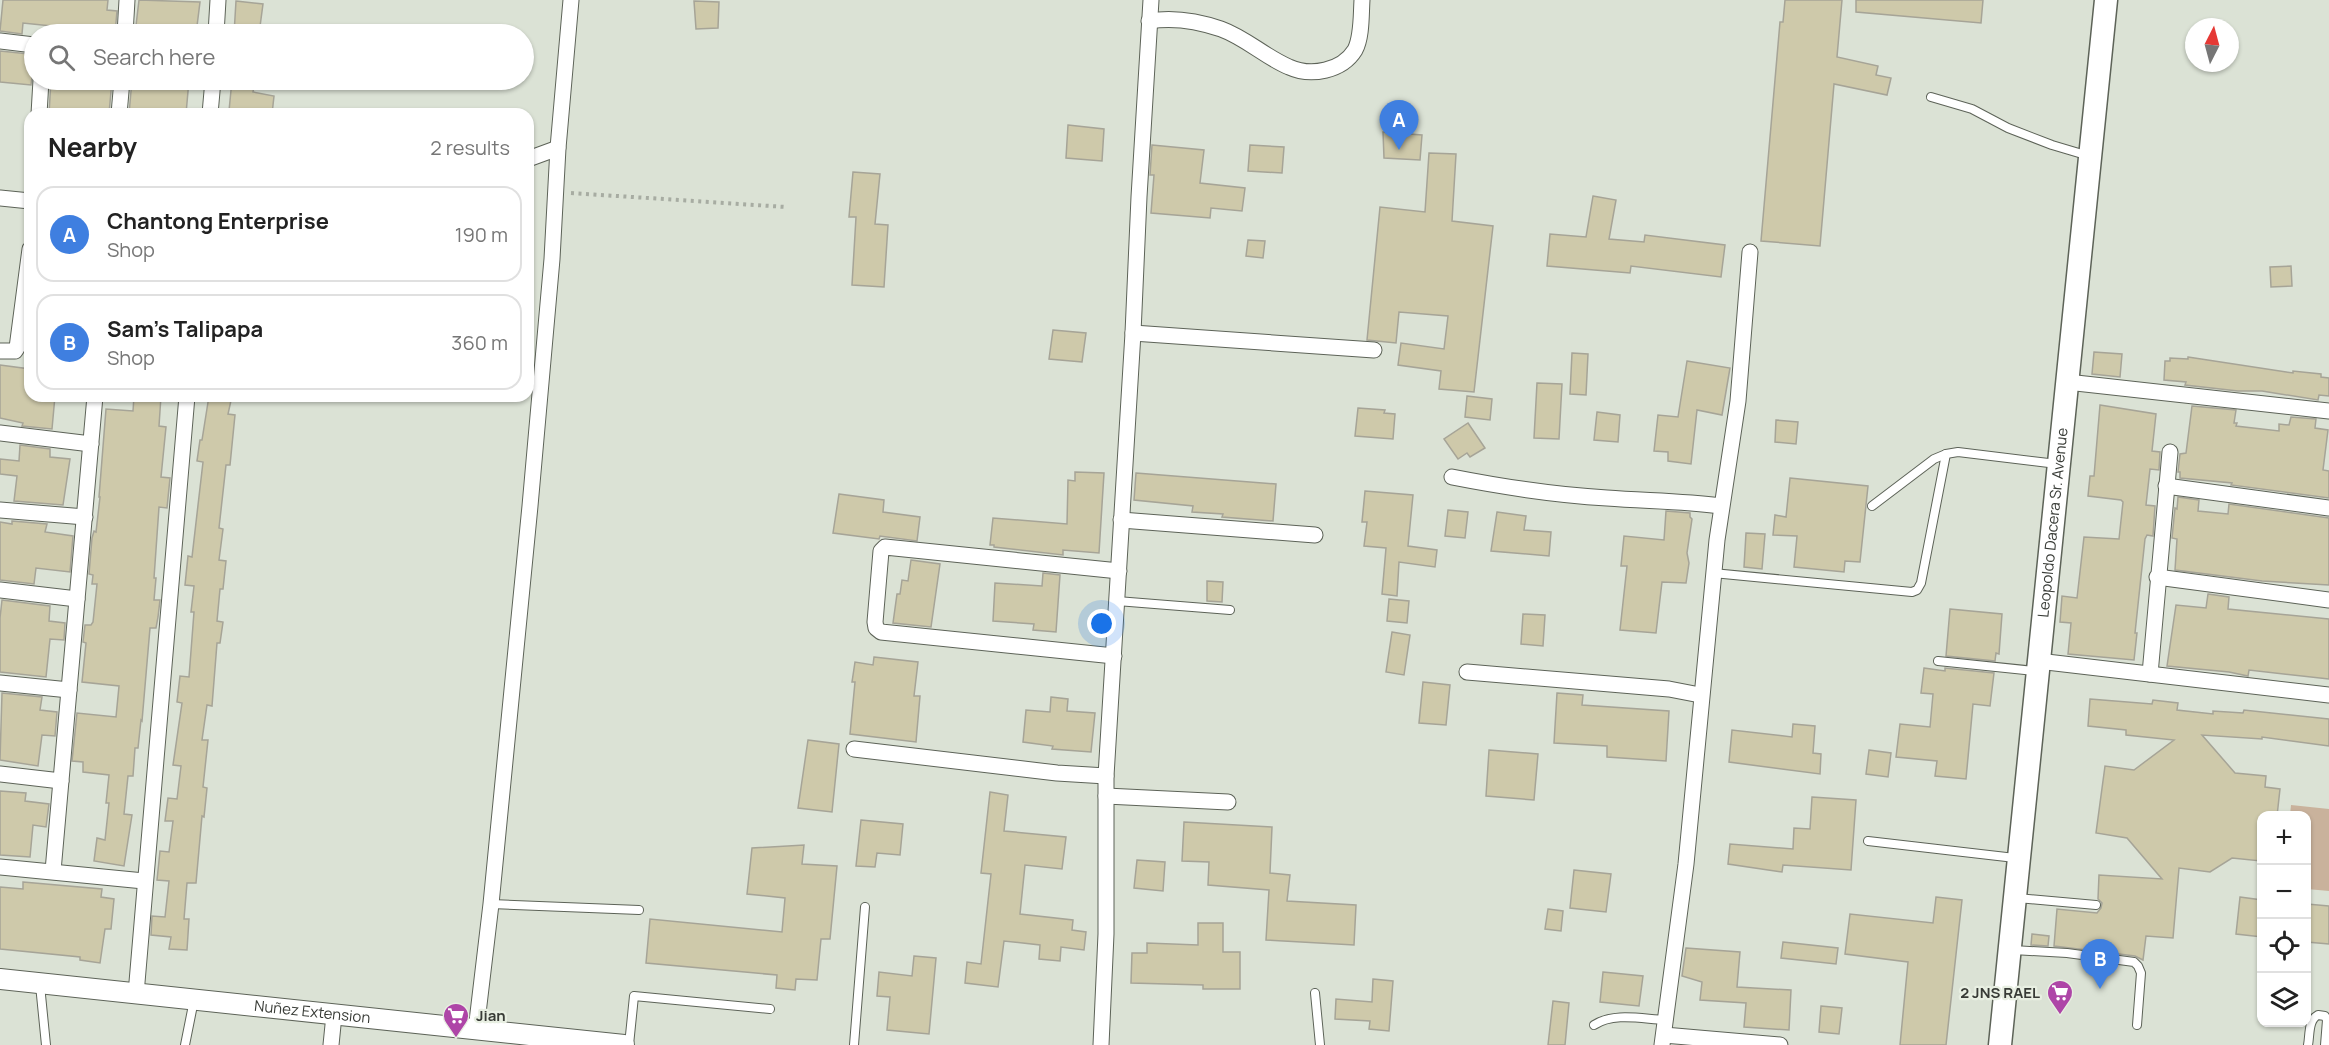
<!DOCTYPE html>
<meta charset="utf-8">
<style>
:root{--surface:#fff;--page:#f6f6f6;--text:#222;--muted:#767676;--line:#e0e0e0;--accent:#ae45a7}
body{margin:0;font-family:Manrope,sans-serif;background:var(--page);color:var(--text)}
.controls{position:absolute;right:18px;bottom:18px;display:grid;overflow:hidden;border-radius:12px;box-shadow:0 2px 4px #0004}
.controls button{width:54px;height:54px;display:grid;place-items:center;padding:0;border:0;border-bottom:2px solid var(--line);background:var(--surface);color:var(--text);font:30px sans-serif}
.compass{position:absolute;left:2185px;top:18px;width:54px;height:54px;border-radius:50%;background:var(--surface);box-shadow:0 2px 4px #0004;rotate:6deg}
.you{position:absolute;left:1102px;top:624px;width:21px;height:21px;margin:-15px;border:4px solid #fff;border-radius:50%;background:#1a73e8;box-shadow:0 0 0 9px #1a73e833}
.badge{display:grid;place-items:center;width:39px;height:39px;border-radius:50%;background:var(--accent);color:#fff;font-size:20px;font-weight:700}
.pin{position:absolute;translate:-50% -50px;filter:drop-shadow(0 2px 3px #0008)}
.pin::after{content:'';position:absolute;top:32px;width:21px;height:18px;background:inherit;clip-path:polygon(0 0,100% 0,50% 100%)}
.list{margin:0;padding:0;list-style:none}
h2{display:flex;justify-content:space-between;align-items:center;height:78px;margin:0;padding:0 24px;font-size:26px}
h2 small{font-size:20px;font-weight:400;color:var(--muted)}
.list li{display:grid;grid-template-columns:39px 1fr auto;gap:18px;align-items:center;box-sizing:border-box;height:96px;margin:0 12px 12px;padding:0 12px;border:2px solid var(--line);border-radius:18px}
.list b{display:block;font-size:22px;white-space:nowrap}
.list p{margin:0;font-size:20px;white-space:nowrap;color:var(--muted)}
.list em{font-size:20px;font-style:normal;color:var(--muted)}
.icon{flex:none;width:33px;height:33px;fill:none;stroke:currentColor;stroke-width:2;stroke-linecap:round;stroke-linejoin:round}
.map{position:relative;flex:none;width:2329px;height:1045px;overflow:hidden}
.search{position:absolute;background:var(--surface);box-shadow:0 2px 4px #0004;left:24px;top:24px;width:510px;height:66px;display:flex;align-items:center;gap:15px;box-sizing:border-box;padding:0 21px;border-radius:33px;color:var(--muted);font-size:22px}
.panel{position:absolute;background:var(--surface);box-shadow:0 2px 4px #0004;left:24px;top:108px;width:510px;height:294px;border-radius:18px}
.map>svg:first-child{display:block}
.green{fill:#c9b29c}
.building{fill:#cec9aa;stroke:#a6a497;stroke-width:1.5}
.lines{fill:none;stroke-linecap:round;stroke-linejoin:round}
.service-casing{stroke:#5d6358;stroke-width:10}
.minor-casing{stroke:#5d6358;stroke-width:17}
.tertiary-casing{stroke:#5d6358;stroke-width:22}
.secondary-casing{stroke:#5d6358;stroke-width:25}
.path{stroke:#a7aca2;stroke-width:4;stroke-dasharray:3 4.5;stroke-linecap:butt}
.service{stroke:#fff;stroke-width:8}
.minor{stroke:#fff;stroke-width:15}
.tertiary{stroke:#fff;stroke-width:20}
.secondary{stroke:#fff;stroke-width:22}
.labels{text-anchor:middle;stroke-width:4.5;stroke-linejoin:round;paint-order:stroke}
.street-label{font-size:15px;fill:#383b36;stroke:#e8efe2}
.poi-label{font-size:15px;font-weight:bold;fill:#383b36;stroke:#e8efe2;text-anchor:end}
</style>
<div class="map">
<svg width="2329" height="1045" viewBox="0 0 2329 1045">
<rect width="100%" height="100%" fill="#dbe2d5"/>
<polygon class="green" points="2291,805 2329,809 2329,891 2307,889 2306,816 2290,815"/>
<g class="building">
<polygon points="3,0 108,0 107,10 117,11 115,34 81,32 81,34 60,34 61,27 23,23 22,34 0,31"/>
<polygon points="139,0 200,2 197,26 193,25 192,34 135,34"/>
<polygon points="1785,0 1842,0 1837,57 1878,66 1876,75 1891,78 1887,95 1834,84 1820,246 1761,241 1780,22 1783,22"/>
<polygon points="1856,0 1983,0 1981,23 1856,12"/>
<polygon points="236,1 263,4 259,34 234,34"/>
<polygon points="694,1 719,2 718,28 696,29"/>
<polygon points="0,51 29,54 34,59 31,85 0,82"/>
<polygon points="51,80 56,83 83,84 83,80 112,80 109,114 76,112 76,114 49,114"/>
<polygon points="132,80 189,80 186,114 129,114"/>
<polygon points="232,80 255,80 253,92 274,96 272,114 229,111"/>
<polygon points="1068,125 1104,129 1102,161 1066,158"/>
<polygon points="1383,132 1422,135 1420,160 1384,158"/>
<polygon points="1152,145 1204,150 1200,183 1245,188 1242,211 1211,208 1210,218 1151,213 1154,175 1150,175"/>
<polygon points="1250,145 1284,147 1282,173 1248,171"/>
<polygon points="1429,153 1456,154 1452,221 1493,226 1474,392 1439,389 1441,371 1398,365 1401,343 1444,349 1448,316 1399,312 1396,343 1367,340 1380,207 1425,212"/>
<polygon points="853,172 880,174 875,224 888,225 884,287 852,285 856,217 849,217"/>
<polygon points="1593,196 1616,200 1609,239 1644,242 1645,235 1725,245 1721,277 1631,266 1630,273 1547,266 1550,234 1586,237"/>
<polygon points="1248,240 1265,241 1263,258 1246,256"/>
<polygon points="2291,266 2292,286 2271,287 2270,267"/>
<polygon points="1053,330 1086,333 1082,362 1049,359"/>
<polygon points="2094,352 2122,354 2120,377 2092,374"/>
<polygon points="1572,353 1588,354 1586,395 1570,394"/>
<polygon points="2188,357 2293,373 2293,371 2321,374 2321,377 2329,378 2329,396 2319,395 2318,400 2262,391 2238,391 2185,385 2186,382 2164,380 2165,361 2170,361 2170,358 2188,359"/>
<polygon points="1687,361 1730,368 1722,415 1697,410 1691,464 1668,461 1668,452 1654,451 1658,415 1678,417"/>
<polygon points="0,365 30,369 30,396 55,396 52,429 22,426 23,423 0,418"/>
<polygon points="1537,383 1562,384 1559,439 1534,438"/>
<polygon points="134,396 161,396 159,426 166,427 161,477 170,478 167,508 159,507 154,578 156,578 154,600 160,600 158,617 156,628 150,628 142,721 141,720 138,748 135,748 133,776 128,776 124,814 132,815 124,866 94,861 97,838 105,840 109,803 106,803 109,775 83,772 83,762 72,761 77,713 116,717 119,686 82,682 86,643 83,642 85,625 91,625 93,622 97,584 92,584 93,575 89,574 92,538 94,531 96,532 100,497 99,497 106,409 133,411"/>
<polygon points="209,396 232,396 228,414 235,415 230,465 226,465 219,528 223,529 219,560 226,561 223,589 220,589 217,621 223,622 220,643 217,643 212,706 207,705 202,740 208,740 203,787 207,788 204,817 202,816 196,883 187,883 184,919 189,919 187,950 169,949 171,937 151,935 152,916 165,917 169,881 157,880 160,851 169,852 173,821 165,821 168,798 177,799 181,766 173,765 182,703 177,702 180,676 189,677 194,612 191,612 194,586 185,585 188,556 192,557 203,462 197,461 200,440 202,440"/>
<polygon points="1467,396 1492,399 1490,420 1465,417"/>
<polygon points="2100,405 2156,414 2152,451 2160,452 2159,470 2150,469 2146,505 2155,506 2153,536 2147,535 2145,539 2135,633 2137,633 2134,660 2068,654 2071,623 2060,622 2062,596 2077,598 2084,537 2119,539 2123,502 2121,500 2088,496 2090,476 2094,476"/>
<polygon points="2192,406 2236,410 2234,423 2237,423 2236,426 2279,431 2279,424 2289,425 2291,417 2316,419 2315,428 2328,430 2323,470 2329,471 2329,498 2231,485 2232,483 2180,478 2180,472 2178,472 2180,454 2186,453"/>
<polygon points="1358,408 1385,410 1384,413 1395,414 1393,439 1355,436"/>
<polygon points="1597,412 1620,415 1618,442 1594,440"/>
<polygon points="1776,420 1798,422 1796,444 1775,442"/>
<polygon points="1468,423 1485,448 1470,457 1467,453 1458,459 1444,439"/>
<polygon points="20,445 50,449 50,457 70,459 63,505 14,501 17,476 0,474 0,459 19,461"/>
<polygon points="1075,472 1104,473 1099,553 1063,550 1063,555 994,547 994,545 990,545 993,518 1067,524 1068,480 1075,481"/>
<polygon points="1136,473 1276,484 1273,521 1222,517 1223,514 1192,512 1193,506 1134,500"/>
<polygon points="1790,478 1868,486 1860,562 1845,561 1844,572 1794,567 1797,536 1773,535 1775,515 1786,517"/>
<polygon points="1365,491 1413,495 1408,546 1437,550 1435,567 1399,562 1397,596 1382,594 1386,548 1364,546 1367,522 1362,522"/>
<polygon points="839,494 884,500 883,512 920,517 917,541 880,536 879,539 833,533"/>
<polygon points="2178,497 2199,500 2198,511 2228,514 2229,504 2329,518 2329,585 2262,581 2175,570 2177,539 2172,538 2175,508 2177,509"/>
<polygon points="1448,510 1468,512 1465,538 1445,536"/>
<polygon points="1666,511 1690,513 1690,517 1692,519 1687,553 1689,563 1686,583 1662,582 1656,633 1620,630 1627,566 1621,566 1624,536 1664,540"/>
<polygon points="1497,512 1526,516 1524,530 1551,532 1549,556 1491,551"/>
<polygon points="12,521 47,524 45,532 73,536 70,572 36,568 34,584 0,580 0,522 12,524"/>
<polygon points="1746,533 1765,534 1762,569 1744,567"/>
<polygon points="911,560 940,564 931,627 893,623 897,594 900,594 902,580 908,581"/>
<polygon points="1043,573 1060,575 1056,632 1033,630 1034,624 993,621 995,583 1042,586"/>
<polygon points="1207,581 1223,582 1222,602 1207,601"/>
<polygon points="2208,594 2229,597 2228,609 2329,619 2329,679 2249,670 2248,676 2229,672 2167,666 2176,605 2206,608"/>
<polygon points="1389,599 1409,601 1407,623 1387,621"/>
<polygon points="2,600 50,606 49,621 65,623 64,640 50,639 46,677 0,672 0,618"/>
<polygon points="1950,609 2002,614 1999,654 1996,653 1995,661 1946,656"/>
<polygon points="1523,614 1545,615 1543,646 1521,644"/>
<polygon points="1392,632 1410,635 1404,675 1386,672"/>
<polygon points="874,657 918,662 914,696 920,696 916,742 850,734 855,682 852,682 855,662 873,665"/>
<polygon points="1924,668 1945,671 1945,668 1994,673 1990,706 1973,704 1966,779 1935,776 1937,761 1896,757 1900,724 1930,727 1933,694 1921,693"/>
<polygon points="1423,682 1450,685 1446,725 1419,723"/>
<polygon points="2,693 42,697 40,710 57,712 55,736 42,735 38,766 0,760"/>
<polygon points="1557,693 1583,695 1582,705 1669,711 1666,761 1607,757 1607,746 1554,743"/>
<polygon points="1051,697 1068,699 1067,711 1095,713 1091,752 1052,749 1053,746 1023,742 1026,710 1050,712"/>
<polygon points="2090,699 2152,704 2153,700 2178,703 2177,710 2213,714 2213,711 2243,713 2244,710 2329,719 2329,746 2262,737 2262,739 2202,735 2235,773 2266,776 2265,787 2280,789 2277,816 2262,816 2261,861 2232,858 2210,872 2179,868 2173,938 2146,936 2143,960 2135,956 2054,946 2057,909 2097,913 2101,908 2102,903 2098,899 2099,875 2162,879 2127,838 2096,833 2105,766 2134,770 2174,740 2126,735 2126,730 2088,726"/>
<polygon points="1793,724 1815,726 1813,753 1821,754 1820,774 1729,762 1732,730 1792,737"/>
<polygon points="808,740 839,744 832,812 798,808"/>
<polygon points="1489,750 1538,754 1534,800 1486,796"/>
<polygon points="1869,750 1891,753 1888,777 1866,774"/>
<polygon points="0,791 26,793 25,801 49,804 46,827 33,825 30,857 0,855"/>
<polygon points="990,792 1008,795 1004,831 1066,837 1062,869 1025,865 1020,914 1073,920 1072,930 1086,932 1084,950 1061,947 1060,961 1039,959 1040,945 1004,941 998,987 965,983 967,962 981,964 991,874 981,873"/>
<polygon points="1812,797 1856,800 1851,870 1783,865 1782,872 1728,864 1730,844 1793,849 1794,828 1810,829"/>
<polygon points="861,820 903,824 900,855 877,853 875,867 856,866"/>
<polygon points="1184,822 1272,827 1270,873 1290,875 1287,901 1356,905 1354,945 1266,940 1269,890 1208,885 1209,862 1182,861"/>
<polygon points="804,845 802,864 837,866 830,939 821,939 817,980 796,979 795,990 776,988 777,975 646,963 650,919 782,932 785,898 747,894 752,848"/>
<polygon points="1137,860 1165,862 1163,891 1134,888"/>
<polygon points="1574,870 1611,874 1606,912 1570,908"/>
<polygon points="23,882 102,889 101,897 114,899 111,929 105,929 100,963 80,960 80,957 0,949 0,887 23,889"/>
<polygon points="1936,897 1962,900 1946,1045 1900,1045 1908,962 1845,954 1850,914 1933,923"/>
<polygon points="2240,897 2262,900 2262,937 2236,934"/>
<polygon points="2307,904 2329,906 2329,944 2307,942"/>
<polygon points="1548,909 1563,911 1561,931 1545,929"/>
<polygon points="1198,923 1223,923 1223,952 1240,952 1240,989 1203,989 1203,985 1131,983 1132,953 1147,953 1147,943 1198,945"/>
<polygon points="2032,934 2049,936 2048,946 2031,945"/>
<polygon points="1783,942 1838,948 1836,964 1781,958"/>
<polygon points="1686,948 1740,952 1737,987 1791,990 1789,1030 1744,1027 1746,1003 1700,1000 1702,982 1682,976"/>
<polygon points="914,956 936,958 929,1034 887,1030 890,997 877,996 879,972 912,976"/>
<polygon points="1603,972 1643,976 1639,1006 1600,1002"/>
<polygon points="1373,979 1393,981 1389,1031 1369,1029 1370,1021 1335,1019 1336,999 1372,1002"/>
<polygon points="1553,1001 1569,1003 1565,1045 1548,1045"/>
<polygon points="1821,1006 1842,1008 1839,1034 1819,1032"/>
</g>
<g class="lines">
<defs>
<g id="service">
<polyline points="1931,97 1972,109 2008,128 2052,145 2089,156"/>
<polyline points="1872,506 1934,459 1946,454 1958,452 2057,464"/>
<polyline points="1713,573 1912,592 1917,590 1921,583 1946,454"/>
<polyline points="1117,601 1230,610"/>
<polyline points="1938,661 2035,671"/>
<polyline points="1868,841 2015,858"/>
<polyline points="2017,898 2096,905"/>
<polyline points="491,904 639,910"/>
<polyline points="2013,950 2067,953 2134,962 2138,966 2141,973 2137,1025"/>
<polyline points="40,985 46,1045"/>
<polyline points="1315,993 1320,1045"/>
<path d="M1594,1025C1614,1012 1642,1019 1665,1020"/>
<polyline points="185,1045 194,1000"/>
<polyline points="629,1045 634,996 770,1009"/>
<polyline points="854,1045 865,907"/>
<path d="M2308,1045C2310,1035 2308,1020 2318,1015L2325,1016L2327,1020L2325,1045"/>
</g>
<g id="minor">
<path d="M1149,21C1173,17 1198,21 1221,29C1246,38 1265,57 1289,67C1311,77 1342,71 1355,50C1362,37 1361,15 1362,0"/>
<polyline points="125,34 127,0"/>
<polyline points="216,34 218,0"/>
<polyline points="0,41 34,45"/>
<polyline points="39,114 41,80"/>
<polyline points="119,114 122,80"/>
<polyline points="210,114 213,80"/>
<polyline points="528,159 558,148"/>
<polyline points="0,198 30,201"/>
<polyline points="1133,333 1374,350"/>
<polyline points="0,351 15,351 17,348 30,249"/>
<polyline points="2067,382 2329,411"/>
<polyline points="0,433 91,444"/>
<path d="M1452,477C1503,487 1555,495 1607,498C1645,501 1683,501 1721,506"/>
<polyline points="2166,486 2329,508"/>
<polyline points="0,510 85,517"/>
<polyline points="1121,520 1315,535"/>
<polyline points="2157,577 2329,600"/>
<polyline points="0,590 77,599"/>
<polyline points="1114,656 881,632 876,628 875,622 881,551 885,547 1119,571"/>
<polyline points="2038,661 2329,695"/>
<polyline points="1467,672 1669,689 1700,695"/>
<polyline points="2150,674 2170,452"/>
<polyline points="0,683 69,690"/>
<polyline points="854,749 1057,773 1106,776"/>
<polyline points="0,774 61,781"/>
<polyline points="1106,796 1228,802"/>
<polyline points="0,867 144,881"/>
<polyline points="53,871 95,396"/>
<polyline points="136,994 187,396"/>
<polyline points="476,1030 491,904 530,506 552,259 558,148 571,0"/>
<polyline points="1664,1035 1780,1045"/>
<polyline points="331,1045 334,1015"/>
<polyline points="1101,1045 1106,934 1106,776 1133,333 1139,197 1151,0"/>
<polyline points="1662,1045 1686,864 1717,540 1738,401 1750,252"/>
</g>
<g id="tertiary">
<path id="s1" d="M0,979L624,1045"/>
</g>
<g id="secondary">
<path id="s2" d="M2000,1045L2106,0"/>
</g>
</defs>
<use href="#service" class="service-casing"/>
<use href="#minor" class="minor-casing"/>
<use href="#tertiary" class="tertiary-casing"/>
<use href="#secondary" class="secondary-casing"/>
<polyline class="path" points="571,193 786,207"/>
<use href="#service" class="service"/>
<use href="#minor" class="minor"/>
<use href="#tertiary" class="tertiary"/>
<use href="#secondary" class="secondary"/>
</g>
<defs>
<symbol id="supermarket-pin" viewBox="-11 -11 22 30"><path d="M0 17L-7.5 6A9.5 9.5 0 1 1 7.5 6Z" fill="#ae45a7" stroke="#e8efe2"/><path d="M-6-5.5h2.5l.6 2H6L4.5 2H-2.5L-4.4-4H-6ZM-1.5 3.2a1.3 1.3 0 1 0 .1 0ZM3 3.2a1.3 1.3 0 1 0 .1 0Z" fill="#fff"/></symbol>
</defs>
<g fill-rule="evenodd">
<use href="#supermarket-pin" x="2045" y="978" width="30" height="40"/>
<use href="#supermarket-pin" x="441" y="1001" width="30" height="40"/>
</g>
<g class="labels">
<g class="street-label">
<text dy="5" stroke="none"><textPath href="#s2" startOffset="525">Leopoldo Dacera Sr. Avenue</textPath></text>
<text dy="5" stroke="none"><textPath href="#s1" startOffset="314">Nuñez Extension</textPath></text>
</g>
<g class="poi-label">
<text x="2040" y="998">2 JNS RAEL</text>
<text x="476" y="1021" text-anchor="start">Jian</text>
</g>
</g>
</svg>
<div class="controls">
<button>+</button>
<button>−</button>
<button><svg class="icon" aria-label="locate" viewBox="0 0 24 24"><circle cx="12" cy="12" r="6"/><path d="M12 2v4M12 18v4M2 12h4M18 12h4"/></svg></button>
<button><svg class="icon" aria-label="layers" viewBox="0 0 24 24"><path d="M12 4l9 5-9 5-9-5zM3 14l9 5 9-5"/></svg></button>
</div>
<svg class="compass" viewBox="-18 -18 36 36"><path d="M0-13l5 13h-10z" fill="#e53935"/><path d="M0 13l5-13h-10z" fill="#767676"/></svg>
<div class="you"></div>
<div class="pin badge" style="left:1399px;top:150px;background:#3f7fe0">A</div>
<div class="pin badge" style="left:2100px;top:989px;background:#3f7fe0">B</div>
<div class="search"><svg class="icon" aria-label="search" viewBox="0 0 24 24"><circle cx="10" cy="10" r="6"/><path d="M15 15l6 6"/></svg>Search here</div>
<section class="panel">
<h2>Nearby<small>2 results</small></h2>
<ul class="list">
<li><span class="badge" style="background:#3f7fe0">A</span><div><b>Chantong Enterprise</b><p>Shop</p></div><em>190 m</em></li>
<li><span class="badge" style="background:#3f7fe0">B</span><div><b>Sam's Talipapa</b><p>Shop</p></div><em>360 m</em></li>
</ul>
</section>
</div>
